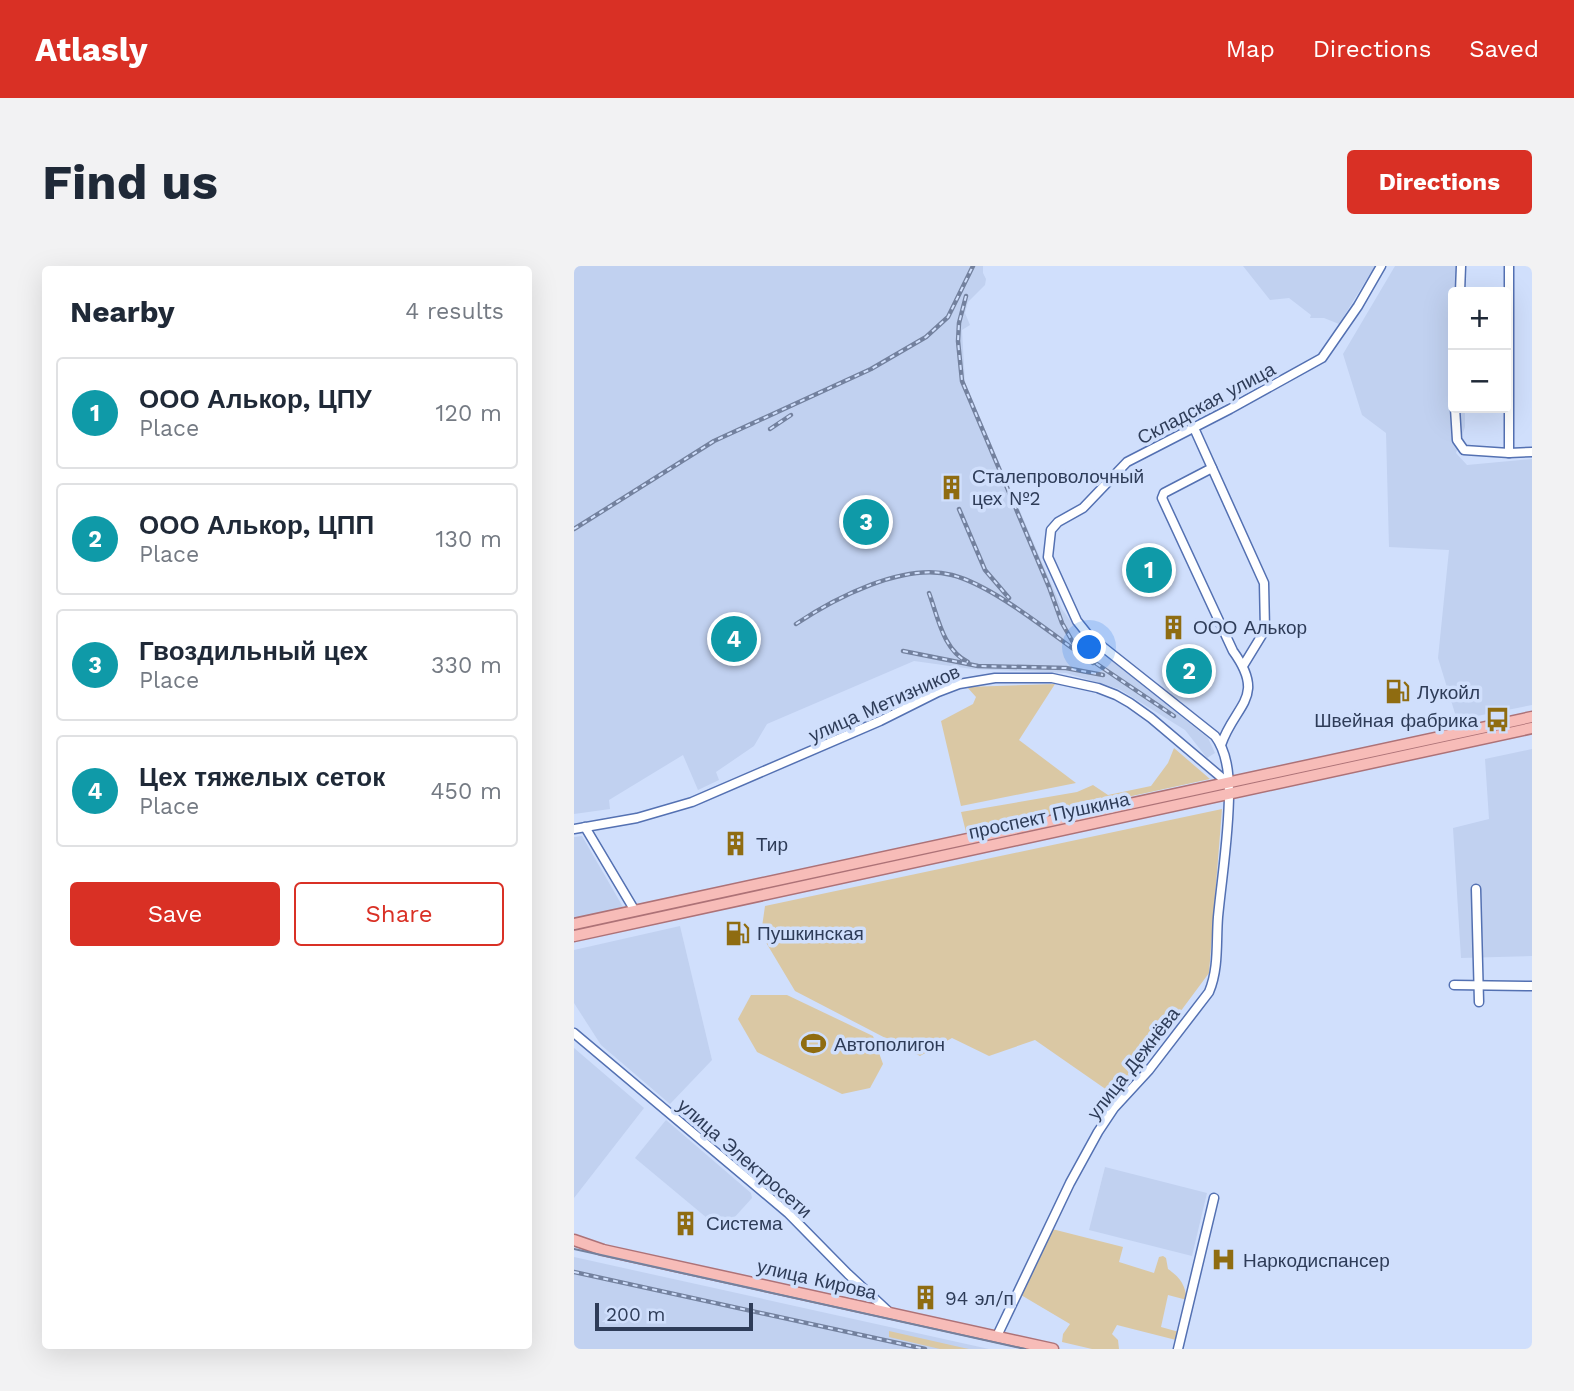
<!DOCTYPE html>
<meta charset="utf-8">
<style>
:root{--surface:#fff;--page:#f2f2f3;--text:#1f2937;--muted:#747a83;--line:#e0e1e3;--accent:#d93025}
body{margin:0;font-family:"Work Sans",sans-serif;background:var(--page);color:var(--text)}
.controls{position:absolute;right:21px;top:21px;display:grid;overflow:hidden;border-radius:7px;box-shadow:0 7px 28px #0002}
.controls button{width:63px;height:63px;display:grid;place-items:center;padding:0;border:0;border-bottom:2px solid var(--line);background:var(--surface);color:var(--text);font:35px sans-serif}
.scale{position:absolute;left:21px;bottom:18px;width:158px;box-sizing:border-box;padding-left:7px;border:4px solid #2e3c58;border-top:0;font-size:19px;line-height:24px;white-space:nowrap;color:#2e3c58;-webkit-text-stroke:5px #d0dffc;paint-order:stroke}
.you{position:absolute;left:516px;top:382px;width:24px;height:24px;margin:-18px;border:5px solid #fff;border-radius:50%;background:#1a73e8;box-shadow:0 0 0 10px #1a73e833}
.badge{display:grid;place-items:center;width:46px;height:46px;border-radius:50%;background:var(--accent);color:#fff;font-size:23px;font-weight:700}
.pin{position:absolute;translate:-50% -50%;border:4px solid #fff;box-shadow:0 2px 7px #0006}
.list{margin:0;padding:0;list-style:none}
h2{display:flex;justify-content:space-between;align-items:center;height:91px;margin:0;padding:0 28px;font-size:30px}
h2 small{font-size:23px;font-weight:400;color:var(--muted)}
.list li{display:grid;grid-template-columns:46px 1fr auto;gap:21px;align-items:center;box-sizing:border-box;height:112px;margin:0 14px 14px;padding:0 14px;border:2px solid var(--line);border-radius:7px}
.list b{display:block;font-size:26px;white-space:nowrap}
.list p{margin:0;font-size:23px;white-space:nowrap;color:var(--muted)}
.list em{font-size:23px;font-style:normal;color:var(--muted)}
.actions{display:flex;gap:14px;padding:21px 28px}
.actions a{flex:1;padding:16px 0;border:2px solid var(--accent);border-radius:7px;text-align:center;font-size:24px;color:var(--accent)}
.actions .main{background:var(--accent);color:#fff}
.map{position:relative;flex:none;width:958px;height:1083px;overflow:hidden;border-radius:7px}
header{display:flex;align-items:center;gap:42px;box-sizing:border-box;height:98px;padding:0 35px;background:var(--accent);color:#fff}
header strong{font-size:33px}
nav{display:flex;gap:38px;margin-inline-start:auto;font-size:24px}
.intro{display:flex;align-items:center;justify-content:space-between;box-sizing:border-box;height:168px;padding:0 42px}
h1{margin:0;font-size:49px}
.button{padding:18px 32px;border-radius:7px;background:var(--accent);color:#fff;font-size:24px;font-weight:700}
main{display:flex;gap:42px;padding:0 42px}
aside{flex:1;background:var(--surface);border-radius:7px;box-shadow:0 7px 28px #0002}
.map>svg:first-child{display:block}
.built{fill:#c1d1f0}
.green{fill:#dac8a4}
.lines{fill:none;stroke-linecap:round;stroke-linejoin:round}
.minor-casing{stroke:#5471b2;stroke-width:11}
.major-casing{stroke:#ad7277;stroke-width:13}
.minor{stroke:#fff;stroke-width:8}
.major{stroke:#f7bcb8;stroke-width:10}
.tram{stroke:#73819e;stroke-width:2}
.rail-casing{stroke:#73819e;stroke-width:4.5}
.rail{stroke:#d0dffc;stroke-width:2;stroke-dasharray:5;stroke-linecap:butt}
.labels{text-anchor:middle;stroke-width:7;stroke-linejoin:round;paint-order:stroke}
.street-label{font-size:19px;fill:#2e3c58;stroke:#d0dffc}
.poi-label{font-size:19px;fill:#2e3c58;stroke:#d0dffc;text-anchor:start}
</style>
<header>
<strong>Atlasly</strong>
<nav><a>Map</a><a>Directions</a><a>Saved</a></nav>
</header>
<div class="intro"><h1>Find us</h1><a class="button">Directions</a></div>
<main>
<aside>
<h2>Nearby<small>4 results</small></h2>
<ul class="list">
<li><span class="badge" style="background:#0f9aa8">1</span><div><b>ООО Алькор, ЦПУ</b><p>Place</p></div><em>120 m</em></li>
<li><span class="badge" style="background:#0f9aa8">2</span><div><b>ООО Алькор, ЦПП</b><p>Place</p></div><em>130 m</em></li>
<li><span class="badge" style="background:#0f9aa8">3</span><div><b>Гвоздильный цех</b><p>Place</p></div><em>330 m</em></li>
<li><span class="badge" style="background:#0f9aa8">4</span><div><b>Цех тяжелых сеток</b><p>Place</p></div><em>450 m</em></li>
</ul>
<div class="actions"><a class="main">Save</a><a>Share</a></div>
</aside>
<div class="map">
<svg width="958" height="1083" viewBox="0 0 958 1083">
<rect width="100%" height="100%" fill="#d0dffc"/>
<g class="built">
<polygon points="0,0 409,0 409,7 412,13 411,19 394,36 391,47 396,59 388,64 391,117 488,343 502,363 520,380 634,472 641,487 633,492 611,464 545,423 492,407 398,403 340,395 193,458 180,480 142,506 145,514 124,524 109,489 35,534 36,543 0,548"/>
<polygon points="669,0 801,0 765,58 750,52 736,52 737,49 715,32 696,34"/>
<polygon points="821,0 891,0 891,26 879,26 879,142 891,142 891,161 882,187 893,199 958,193 958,439 883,454 864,392 875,284 815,281 812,167 788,149 769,88"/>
<polygon points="958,483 958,690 887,692 879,562 915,553 911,493"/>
<polygon points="8,570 49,641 0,653 0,571"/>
<polygon points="106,660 138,794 96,838 27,779 0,737 0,684"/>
<polygon points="0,782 70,842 0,932"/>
<polygon points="92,854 177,927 178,932 158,954 133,952 61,892"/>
<polygon points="531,901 633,927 618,990 515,964"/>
<polygon points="0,991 415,1083 0,1083"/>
</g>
<g class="green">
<polygon points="481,418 445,474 502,517 387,540 367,455 399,438 402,431 393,421"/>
<polygon points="600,482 636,513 392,566 387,546 503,526 519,519 534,529 577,520 594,497"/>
<polygon points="648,543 635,707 543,831 461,774 415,790 378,772 346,790 221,725 187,668 191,640"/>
<polygon points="177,729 213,729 299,770 309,798 296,822 268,828 183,786 164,753"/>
<path d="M478,963L549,981L545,996L580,1007L585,991L589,990L592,992L594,1003C607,1012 611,1019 613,1034L594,1029L587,1061L605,1066L602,1074L543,1059L538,1068L544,1074L545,1083H518L488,1076L489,1068L496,1058L447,1029Z"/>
<polygon points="315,1065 390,1082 395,1083 366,1083 315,1071"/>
</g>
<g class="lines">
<defs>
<g id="minor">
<polyline points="886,26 887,0"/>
<polyline points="881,142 883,174 890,184 935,187 958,186"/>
<polyline points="620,162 690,317 691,364 669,400"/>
<polyline points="935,187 935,0"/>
<path d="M638,202L590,227L588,232L659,385C693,432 661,438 647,479"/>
<polyline points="11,561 61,645"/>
<polyline points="0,563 63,552 118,536 306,455 364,426 385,418 421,412 478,412 524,422 542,429 556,437 577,452 654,517"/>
<polyline points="902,623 905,736"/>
<polyline points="880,719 958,720"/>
<polyline points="0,767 214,947 274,1008 316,1047"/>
<path d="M423,1070L496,917L524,866L540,842L575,804L635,726C645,702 642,677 644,651C648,610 655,568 655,527C655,507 653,486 641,470L515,370L503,355L474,291L477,264L484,256L509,242L553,196L656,143L748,92L784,40L807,0"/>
<polyline points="604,1083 640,932"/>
</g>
<g id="major">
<polyline points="0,658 958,451"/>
<polyline points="0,670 958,462"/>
<polyline points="0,974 29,984 479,1083"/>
</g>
</defs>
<use href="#minor" class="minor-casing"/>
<use href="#major" class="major-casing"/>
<use href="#minor" class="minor"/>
<use href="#major" class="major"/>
<polyline class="tram" points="0,983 451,1083"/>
<defs>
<g id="rail">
<polyline points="392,30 385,57 384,75 388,115 475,321 488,357 501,380"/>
<polyline points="196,163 217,149"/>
<polyline points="385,243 411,304 435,332"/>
<polyline points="0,263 140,175 297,103 352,71 374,51 399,0"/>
<path d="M355,327C364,351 369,384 394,396"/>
<path d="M222,358C261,332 330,296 378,309C421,320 481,371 519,397"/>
<polyline points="329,385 404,400 492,402 529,409"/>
<polyline points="514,392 600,450"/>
<polyline points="0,1006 351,1083"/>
</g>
</defs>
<use href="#rail" class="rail-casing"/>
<use href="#rail" class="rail"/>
</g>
<defs>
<symbol id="building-bare" viewBox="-9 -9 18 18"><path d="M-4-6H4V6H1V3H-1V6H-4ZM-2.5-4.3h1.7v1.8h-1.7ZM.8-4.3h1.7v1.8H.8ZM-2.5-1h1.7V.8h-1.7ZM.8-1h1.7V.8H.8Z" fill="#8f6c11" stroke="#d0dffc" stroke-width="2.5" paint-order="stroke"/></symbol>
<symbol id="fuel-bare" viewBox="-9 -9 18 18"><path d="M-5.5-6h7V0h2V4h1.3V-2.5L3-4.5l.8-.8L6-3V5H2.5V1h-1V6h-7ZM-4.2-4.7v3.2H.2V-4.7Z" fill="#8f6c11" stroke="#d0dffc" stroke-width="2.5" paint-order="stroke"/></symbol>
<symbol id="bus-bare" viewBox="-9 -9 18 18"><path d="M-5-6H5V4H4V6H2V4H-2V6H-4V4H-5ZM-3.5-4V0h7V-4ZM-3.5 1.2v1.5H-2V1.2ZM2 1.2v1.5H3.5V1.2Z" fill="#8f6c11" stroke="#d0dffc" stroke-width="2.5" paint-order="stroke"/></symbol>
<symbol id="stadium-bare" viewBox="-9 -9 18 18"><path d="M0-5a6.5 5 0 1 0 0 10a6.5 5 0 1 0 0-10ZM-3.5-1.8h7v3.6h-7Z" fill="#8f6c11" stroke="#d0dffc" stroke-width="2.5" paint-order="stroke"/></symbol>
<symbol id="hospital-bare" viewBox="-9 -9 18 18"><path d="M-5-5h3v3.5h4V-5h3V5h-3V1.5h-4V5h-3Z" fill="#8f6c11" stroke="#d0dffc" stroke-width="2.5" paint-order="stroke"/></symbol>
</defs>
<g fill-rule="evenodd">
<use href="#building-bare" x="360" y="204" width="35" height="35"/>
<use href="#building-bare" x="582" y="344" width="35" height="35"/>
<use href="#fuel-bare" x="806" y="408" width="35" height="35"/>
<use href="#bus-bare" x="906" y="436" width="35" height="35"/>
<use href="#building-bare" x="144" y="560" width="35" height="35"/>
<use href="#fuel-bare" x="146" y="650" width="35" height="35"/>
<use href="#stadium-bare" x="222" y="760" width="35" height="35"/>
<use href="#building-bare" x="94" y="940" width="35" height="35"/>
<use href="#hospital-bare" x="632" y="976" width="35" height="35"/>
<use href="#building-bare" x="334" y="1014" width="35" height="35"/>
</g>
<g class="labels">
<g class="street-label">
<text transform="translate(632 137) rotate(-28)" y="7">Складская улица</text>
<text transform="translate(310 437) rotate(-24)" y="7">улица Метизников</text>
<text transform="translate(475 549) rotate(-12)" y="7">проспект Пушкина</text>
<text transform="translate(559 797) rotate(-52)" y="7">улица Дежнёва</text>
<text transform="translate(171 892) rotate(41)" y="7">улица Электросети</text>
<text transform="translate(243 1013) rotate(13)" y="7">улица Кирова</text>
</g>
<g class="poi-label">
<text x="398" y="217">Сталепроволочный<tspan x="398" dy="22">цех №2</tspan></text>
<text x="619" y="368">ООО Алькор</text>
<text x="843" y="433">Лукойл</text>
<text x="904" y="461" text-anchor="end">Швейная фабрика</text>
<text x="182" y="585">Тир</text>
<text x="183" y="674">Пушкинская</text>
<text x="260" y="785">Автополигон</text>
<text x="132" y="964">Система</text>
<text x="669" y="1001">Наркодиспансер</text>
<text x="371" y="1039">94 эл/п</text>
</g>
</g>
</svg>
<div class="controls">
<button>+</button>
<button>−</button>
</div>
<div class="scale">200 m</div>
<div class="you"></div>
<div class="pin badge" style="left:575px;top:304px;background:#0f9aa8">1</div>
<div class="pin badge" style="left:615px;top:405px;background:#0f9aa8">2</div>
<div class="pin badge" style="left:292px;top:256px;background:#0f9aa8">3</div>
<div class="pin badge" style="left:160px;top:373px;background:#0f9aa8">4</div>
</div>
</main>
